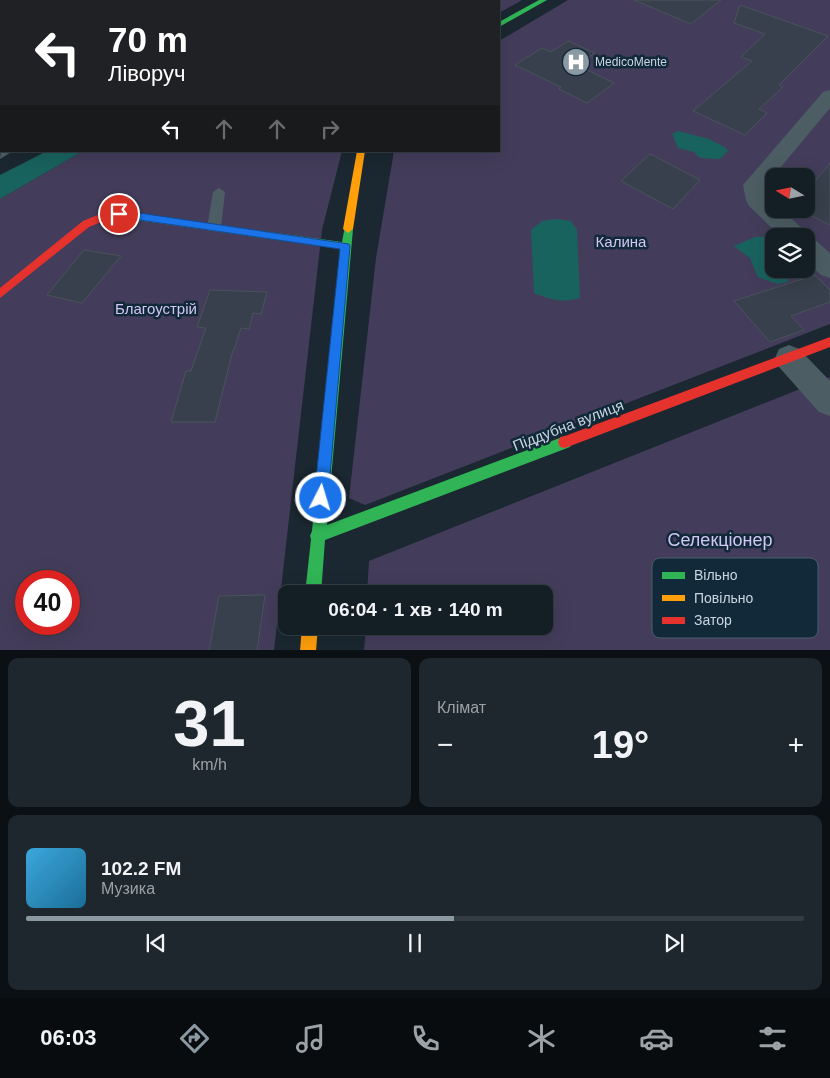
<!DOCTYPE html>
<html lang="uk">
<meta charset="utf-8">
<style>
body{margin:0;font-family:Arial,sans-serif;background:#1d272d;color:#f1f3f6;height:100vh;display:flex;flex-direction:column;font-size:19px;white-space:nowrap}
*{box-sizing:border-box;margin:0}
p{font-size:16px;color:#9da2a7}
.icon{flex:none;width:28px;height:28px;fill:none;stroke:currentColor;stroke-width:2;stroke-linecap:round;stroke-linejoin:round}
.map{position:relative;height:650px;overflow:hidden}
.panel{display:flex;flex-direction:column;gap:8px;padding:8px;background:#0b1014;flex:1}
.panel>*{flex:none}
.hud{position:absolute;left:0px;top:0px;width:500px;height:152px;box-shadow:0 5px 20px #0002,0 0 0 1px #333c42;background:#202124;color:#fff;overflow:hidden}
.needle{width:32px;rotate:280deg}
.buttons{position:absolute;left:765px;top:168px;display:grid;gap:10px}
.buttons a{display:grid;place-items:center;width:50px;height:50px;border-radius:10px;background:#141e25;box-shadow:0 5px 20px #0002,0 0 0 1px #333c42;font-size:25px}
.speed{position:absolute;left:15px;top:570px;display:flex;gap:10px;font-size:25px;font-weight:700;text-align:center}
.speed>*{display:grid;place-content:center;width:65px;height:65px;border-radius:50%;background:#141e25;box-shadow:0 5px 20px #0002,0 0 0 1px #333c42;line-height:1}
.speed .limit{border:8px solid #d22;background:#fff;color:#111}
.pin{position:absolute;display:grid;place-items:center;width:42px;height:42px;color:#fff;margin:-21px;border:2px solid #fff;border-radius:50%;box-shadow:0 1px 5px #0007}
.me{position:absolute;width:55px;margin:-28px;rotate:5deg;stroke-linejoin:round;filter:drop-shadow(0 0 4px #0008)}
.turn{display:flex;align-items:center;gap:18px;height:105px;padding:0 25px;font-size:22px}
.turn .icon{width:65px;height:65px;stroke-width:2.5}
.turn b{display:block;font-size:35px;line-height:42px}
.lanes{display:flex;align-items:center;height:48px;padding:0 25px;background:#0003;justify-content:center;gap:25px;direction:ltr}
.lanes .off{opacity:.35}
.big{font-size:38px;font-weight:600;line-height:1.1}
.panel .card{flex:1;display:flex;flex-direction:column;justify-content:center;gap:8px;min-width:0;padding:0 18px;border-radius:10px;background:#1d272d}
.panel .dial{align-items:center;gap:0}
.dial b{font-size:65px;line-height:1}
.song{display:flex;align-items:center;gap:15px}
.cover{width:60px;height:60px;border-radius:8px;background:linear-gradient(135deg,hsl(200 70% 55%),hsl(200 70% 35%))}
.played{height:5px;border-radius:2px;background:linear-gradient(90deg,#8b99a3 55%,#333c42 55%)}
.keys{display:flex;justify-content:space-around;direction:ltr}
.heat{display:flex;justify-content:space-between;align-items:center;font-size:28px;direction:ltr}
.panel .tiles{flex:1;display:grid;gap:8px;grid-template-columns:1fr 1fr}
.card:last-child{grid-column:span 2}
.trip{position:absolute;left:278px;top:585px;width:275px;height:50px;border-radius:10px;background:#141e25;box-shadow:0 5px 20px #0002,0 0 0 1px #333c42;font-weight:600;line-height:50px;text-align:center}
.tab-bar{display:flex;height:80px;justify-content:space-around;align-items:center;background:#080c0f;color:#9da2a7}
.tab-bar .icon{width:35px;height:35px}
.tab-bar .selected{color:#8b99a3}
.tab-bar b{font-size:22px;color:#f1f3f6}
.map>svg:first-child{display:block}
.green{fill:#433d5b;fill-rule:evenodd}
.water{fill:#19635f}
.building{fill:#38404d;stroke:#4a535b}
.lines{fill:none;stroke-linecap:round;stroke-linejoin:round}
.lane{fill:#4c5e64;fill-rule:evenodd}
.street{fill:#4c5e64;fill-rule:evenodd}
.fast{fill:#30b455;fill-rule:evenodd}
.slow{fill:#ff9f0a;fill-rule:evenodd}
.jam{fill:#e5322d;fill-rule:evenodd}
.route{fill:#1a73e8;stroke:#114b97}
.labels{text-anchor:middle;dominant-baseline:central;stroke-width:5;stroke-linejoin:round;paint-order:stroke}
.far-poi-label{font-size:12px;fill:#c8d6e1;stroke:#12293a;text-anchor:start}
.park-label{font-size:15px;fill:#d2c7f4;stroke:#12293a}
.street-label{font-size:15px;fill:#c8d6e1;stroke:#12293a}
.near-park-label{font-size:18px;fill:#d2c7f4;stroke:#12293a}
.key{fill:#12293a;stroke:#495d6c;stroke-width:1}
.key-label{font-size:14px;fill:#c8d6e1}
</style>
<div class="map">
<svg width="830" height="651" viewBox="0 0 830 651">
<rect width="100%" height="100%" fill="#1b2831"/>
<path class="green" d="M316 0H522L499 13V1H314Z
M568 0H830V324L365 505 349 498 376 258 394 151H499V41ZM774 176H806V209H774ZM774 236H806V269H774Z
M83 151H342L322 230 274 650H0V199ZM26 581H69V624H26Z
M830 377V650L364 651 366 626H544V594H367L369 561Z"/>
<path class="water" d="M0 0H198L199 1H1V41Z
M678 131 709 139 726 148 728 151 720 159 700 158 694 152 678 148 672 134Z
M47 151H83L0 199V175Z
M556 219 571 221 577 230 580 298C563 303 551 300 534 293L531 230 542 221Z
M755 237H764L774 244V269H785L788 282 777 284 758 277 750 258 734 246Z"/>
<path class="building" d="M634 0H721L691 24Z
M740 5 828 36 779 85 783 87 759 109 767 113 745 135 693 111 752 61 741 57 765 34 734 23Z
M568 41 595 53 577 65 614 83 587 103 559 89 561 87 515 65 542 48 551 52Z
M650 154 700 180 673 209 621 181Z
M830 163V225L806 213V192Z
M84 250 121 256 82 303 47 295Z
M815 275 830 290V302L791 316 804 330 770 342 734 301Z
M210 290 267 292 261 314 253 313 249 329 241 328 234 350H233L215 422H171L186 371H191L206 328 197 327Z
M265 595 257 651H209L219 596Z"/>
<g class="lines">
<path class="lane" d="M1 149V151H13L0 159Z
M219 188 225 192 221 228 219 231H209L207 228 213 192Z"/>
<path class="street" d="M830 90V108L765 186 768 197 774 202V209H781L804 230 807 236 806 238 780 236 749 206 746 200 743 185 823 92Z
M806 238 815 240 830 253V278L821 275 806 262Z
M789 345 799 349 830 381V416L819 412 779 367 775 358 779 349Z"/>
<path class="fast" d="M539 0H547L499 27V22Z
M130 213 342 242 345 226H351L353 229 327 525 565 436 570 437 572 442 570 447 325 540 321 594H305L311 539 310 536 312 531 341 249 130 219 125 216Z"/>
<path class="slow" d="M357 151H365L353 229 348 233 343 229Z
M302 626H318L316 651H300Z"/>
<path class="jam" d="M119 211 133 214 135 216 130 219C114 217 104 220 89 227L0 298V288L83 221 100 214Z
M830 337V347L565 448 560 447 558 442 560 437 565 436Z"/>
</g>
<path class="route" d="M119 210 349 244 350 246 328 498 326 502 321 505 316 502 314 498 340 249 119 217 114 214Z"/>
<defs>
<g id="hospital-disc" transform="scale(1.4375)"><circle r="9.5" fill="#8b99a3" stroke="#12293a"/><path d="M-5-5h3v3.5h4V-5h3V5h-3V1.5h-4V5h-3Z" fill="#fff"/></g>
</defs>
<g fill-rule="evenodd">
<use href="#hospital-disc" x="576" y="62"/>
</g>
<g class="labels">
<g class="far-poi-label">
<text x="595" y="62">MedicoMente</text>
</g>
<g class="park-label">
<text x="621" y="241">Калина</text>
<text x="156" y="308">Благоустрій</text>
</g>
<g class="street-label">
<text transform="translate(568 425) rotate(-21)">Піддубна вулиця</text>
</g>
<g class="near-park-label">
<text x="720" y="540">Селекціонер</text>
</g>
</g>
<rect x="652" y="558" width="166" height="80" rx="8" class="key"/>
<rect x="662" y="572" width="23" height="7" fill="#30b455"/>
<rect x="662" y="595" width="23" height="6" fill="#ff9f0a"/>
<rect x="662" y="617" width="23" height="7" fill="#e5322d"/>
<g class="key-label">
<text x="694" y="580">Вільно</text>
<text x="694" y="603">Повільно</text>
<text x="694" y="625">Затор</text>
</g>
</svg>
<div class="buttons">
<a><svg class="needle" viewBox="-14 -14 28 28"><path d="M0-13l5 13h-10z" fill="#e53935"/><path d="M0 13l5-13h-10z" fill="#9da2a7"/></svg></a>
<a><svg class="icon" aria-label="layers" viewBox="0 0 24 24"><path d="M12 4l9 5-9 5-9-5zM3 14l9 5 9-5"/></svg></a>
</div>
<div class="speed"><div class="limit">40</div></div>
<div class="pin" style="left:119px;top:214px;background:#d93025"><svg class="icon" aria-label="arrive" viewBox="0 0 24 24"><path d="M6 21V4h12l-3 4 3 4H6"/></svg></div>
<svg class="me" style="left:321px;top:498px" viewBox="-20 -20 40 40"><circle r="17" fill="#1a73e8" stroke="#fff" stroke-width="3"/><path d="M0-11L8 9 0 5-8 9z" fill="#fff"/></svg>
<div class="trip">06:04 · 1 хв · 140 m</div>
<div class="hud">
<div class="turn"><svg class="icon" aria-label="left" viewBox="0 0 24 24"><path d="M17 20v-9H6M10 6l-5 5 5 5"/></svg><div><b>70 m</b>Ліворуч</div></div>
<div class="lanes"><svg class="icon" aria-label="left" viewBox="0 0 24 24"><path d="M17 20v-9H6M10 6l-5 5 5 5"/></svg><svg class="icon off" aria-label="ahead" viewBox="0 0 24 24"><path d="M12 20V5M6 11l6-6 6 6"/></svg><svg class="icon off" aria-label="ahead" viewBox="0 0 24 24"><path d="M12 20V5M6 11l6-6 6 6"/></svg><svg class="icon off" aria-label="right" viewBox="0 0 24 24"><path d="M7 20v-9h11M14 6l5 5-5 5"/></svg></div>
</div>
</div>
<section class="panel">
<div class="tiles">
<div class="card dial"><b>31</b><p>km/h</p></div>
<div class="card"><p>Клімат</p>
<div class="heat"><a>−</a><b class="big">19°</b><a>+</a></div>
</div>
<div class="card">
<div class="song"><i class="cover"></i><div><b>102.2 FM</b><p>Музика</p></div></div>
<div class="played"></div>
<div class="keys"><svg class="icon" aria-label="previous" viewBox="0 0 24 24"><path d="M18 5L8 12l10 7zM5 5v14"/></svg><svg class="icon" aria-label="pause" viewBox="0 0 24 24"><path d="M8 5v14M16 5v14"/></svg><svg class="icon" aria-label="next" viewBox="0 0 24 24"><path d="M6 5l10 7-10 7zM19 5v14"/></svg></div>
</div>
</div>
</section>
<nav class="tab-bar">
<b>06:03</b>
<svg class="icon selected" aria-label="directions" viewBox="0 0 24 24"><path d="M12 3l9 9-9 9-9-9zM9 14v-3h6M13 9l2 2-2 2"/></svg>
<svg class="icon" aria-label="music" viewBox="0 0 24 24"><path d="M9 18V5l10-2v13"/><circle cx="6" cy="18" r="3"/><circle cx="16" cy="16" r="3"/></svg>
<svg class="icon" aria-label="phone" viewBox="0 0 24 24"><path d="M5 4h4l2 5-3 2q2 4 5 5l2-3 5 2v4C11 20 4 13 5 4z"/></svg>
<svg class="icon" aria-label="climate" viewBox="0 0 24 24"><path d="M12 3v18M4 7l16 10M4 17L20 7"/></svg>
<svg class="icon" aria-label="car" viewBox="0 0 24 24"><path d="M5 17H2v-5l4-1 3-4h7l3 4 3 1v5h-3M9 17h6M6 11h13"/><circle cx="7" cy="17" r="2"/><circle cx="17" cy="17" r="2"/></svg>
<svg class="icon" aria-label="filters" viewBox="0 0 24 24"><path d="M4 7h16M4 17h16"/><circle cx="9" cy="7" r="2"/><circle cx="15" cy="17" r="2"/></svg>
</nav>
